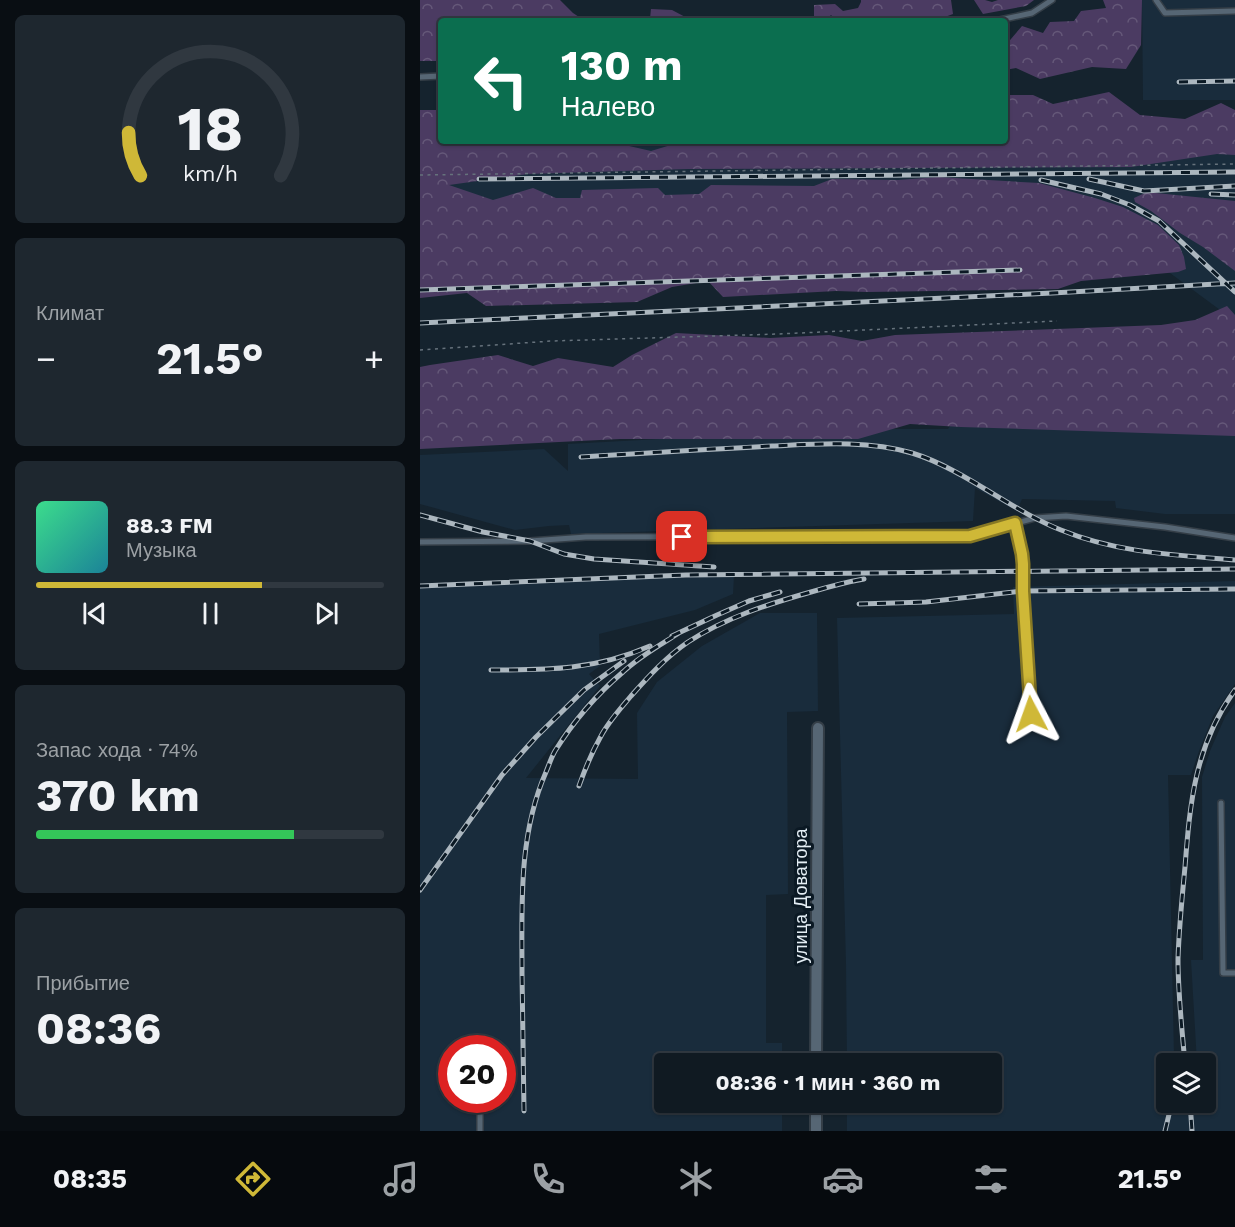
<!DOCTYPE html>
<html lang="ru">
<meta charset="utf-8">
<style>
body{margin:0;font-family:"Work Sans",sans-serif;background:#1e272f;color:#f1f3f6;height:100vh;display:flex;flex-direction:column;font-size:22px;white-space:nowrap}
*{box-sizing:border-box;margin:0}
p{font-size:20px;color:#9ca1a5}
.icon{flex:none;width:33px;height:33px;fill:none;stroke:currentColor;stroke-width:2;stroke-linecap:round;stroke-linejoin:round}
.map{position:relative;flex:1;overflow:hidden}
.panel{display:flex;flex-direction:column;gap:15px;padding:15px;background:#090e13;width:420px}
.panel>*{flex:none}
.guide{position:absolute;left:18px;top:18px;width:570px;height:126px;border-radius:6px;box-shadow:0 2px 4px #0004,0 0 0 2px #303840;background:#0b6e4f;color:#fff;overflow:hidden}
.tools{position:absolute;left:736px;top:1053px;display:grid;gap:12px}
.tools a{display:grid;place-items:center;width:60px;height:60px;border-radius:6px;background:#101a22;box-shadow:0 2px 4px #0004,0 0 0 2px #303840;font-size:30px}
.speed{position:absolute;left:18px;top:1035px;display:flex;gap:12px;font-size:30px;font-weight:700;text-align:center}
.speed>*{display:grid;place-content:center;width:78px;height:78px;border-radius:50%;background:#101a22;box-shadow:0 2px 4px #0004,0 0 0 2px #303840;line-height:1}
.speed .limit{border:9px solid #d22;background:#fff;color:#111}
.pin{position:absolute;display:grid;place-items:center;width:51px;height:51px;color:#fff;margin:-26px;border-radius:12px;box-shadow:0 3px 9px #0006}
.me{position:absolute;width:66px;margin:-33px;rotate:356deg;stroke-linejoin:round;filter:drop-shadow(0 0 4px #0008)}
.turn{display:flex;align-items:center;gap:21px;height:126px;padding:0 24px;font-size:27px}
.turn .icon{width:78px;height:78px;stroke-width:2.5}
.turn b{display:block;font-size:42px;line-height:51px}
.big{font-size:45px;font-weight:700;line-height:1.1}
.panel .tile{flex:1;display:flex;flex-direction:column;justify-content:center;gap:9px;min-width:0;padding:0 21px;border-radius:9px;background:#1e272f}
.panel .dial{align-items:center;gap:0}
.dial svg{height:156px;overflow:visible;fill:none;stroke:#303840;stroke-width:7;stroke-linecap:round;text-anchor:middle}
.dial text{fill:#f1f3f6;stroke:none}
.song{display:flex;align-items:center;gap:18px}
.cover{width:72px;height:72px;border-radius:9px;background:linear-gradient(135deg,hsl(150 70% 55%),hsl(190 70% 35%))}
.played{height:6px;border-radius:3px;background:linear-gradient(90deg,#cfb837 65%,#303840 65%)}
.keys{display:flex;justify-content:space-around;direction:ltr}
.heat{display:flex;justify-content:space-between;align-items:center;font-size:33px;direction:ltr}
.charge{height:9px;border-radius:4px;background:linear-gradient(90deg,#34c759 74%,#303840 0)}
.trip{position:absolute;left:234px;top:1053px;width:348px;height:60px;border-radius:6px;background:#101a22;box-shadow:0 2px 4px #0004,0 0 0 2px #303840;font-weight:700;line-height:60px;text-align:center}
.tabs{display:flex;height:96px;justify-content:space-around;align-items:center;background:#060a0e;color:#9ca1a5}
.tabs .icon{width:42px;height:42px}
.tabs .selected{color:#cfb837}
.tabs b{font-size:27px;color:#f1f3f6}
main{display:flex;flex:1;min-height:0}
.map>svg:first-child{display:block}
.built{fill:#192c3c;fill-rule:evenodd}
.forest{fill:url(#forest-crowns)}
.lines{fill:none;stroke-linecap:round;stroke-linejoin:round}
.lane-casing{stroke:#343e47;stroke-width:8}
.street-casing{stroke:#343e47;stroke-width:14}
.path{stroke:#66727c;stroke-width:1.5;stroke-dasharray:3 4.5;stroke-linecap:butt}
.lane{stroke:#566674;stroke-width:5}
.street{stroke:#566674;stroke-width:10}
.rail-casing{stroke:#acb7bf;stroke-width:5}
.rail{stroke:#0b1924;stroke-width:3;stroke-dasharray:9;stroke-linecap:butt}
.route-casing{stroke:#877824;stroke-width:15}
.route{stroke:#cfb837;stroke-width:10}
.labels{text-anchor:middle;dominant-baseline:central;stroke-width:6;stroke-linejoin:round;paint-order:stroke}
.street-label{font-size:18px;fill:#e4eef5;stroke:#0b1924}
</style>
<main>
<section class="panel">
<div class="tile dial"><svg viewBox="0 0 100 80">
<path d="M14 69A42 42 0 1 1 86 69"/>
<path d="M14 69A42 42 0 0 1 8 47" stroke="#cfb837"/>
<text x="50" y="56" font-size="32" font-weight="700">18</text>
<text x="50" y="72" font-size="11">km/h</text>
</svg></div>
<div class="tile"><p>Климат</p>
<div class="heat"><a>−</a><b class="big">21.5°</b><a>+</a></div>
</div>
<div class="tile">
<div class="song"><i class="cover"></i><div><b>88.3 FM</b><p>Музыка</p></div></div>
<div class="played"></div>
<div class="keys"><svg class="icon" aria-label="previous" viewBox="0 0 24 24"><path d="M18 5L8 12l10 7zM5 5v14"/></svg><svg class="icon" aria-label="pause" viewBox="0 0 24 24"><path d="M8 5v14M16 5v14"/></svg><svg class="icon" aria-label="next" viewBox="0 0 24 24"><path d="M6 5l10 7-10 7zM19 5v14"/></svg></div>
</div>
<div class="tile"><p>Запас хода · 74%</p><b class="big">370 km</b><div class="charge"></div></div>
<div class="tile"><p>Прибытие</p><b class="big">08:36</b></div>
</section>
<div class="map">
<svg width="815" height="1131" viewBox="0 0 815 1131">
<defs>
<pattern id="forest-crowns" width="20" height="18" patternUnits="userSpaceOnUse" patternTransform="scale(1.5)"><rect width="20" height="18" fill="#4b3b62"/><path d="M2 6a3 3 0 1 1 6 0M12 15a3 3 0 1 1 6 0" fill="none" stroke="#655879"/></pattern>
</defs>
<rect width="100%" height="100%" fill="#15232e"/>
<path class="built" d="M722 0H815V100H723Z
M815 137V321L666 211 0 203 21 141H585Z
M530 426 815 432V514H745L696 508 695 501 602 499 597 511 555 488 553 521 151 534 149 525 129 526 95 530 0 504V455L124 449 148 471V444L423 429H528Z
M314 576 313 594 275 610 179 634 180 666 169 674 180 686 106 778 218 779 217 713 237 682 282 646 340 613H397L398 711 367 712 368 894 346 895V1043H362V1063L244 1064V1102L362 1103V1131H0V585ZM32 1048H82V1100H32Z
M815 581V684L793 716 779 751 771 775H748L754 1056 752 1063 747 1064V1102H786V1064L777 1063 771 960H783L782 777 790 751 805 717 815 703V1131H427V1103L572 1102V1064L427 1063 426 964 417 618 594 614 593 587Z"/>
<path class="forest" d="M0 0H140L153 13 165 21H21V61H0Z
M441 0H531L533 14 514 21H417L411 15 405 21H394V5L415 4 423 11 438 8 441 2Z
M554 0H565L572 2 578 0H614L606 6 563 14Z
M683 0H722L721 45 706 69 672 67 620 79 596 68 585 70V46L602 26 623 33 630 22 654 21 661 11 686 8Z
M231 9 252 10 269 19V21H223L230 19Z
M689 92 720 115 765 119 801 103 815 110V155L797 154 711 167 268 169 108 174 29 185 73 200 113 188 136 198H160L162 190 238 188 245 195 279 194 291 185 394 186 412 179 478 180 518 177 619 183 675 198 703 207 738 225 759 245 764 257 766 269 758 272 661 281 638 289 447 292 416 291 303 297 288 281 252 287 217 302 66 306 47 293 0 298V110H21V141H195L196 143 231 151 264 141H585V95H613L633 104Z
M725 193H736L815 201V271L783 247 760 233 731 211 715 202 714 198Z
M807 306 815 315V436L541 427 490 424 438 439H200L0 449V367L10 365 78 355 113 366 138 358 193 367 212 355 256 333 350 338 409 335 442 341 475 335 741 325 775 320Z"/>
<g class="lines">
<g class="lane-casing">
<path id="lane" d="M736 0 745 13 815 11
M575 21 612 13 632 0
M0 77 21 76
M595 523 602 553 603 564V591L611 714
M0 542 110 541 166 537 550 536 615 518 646 516 745 527 815 538
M801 803 803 973H815
M60 1113V1131"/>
</g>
<g class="street-casing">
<path id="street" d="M396 1064 398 728
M396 1102V1131"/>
</g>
<path class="path" d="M0 175 815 164
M0 350 132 341 358 334 637 321"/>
<use href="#lane" class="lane"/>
<use href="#street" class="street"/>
<g class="rail-casing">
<path id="rail" d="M759 82 815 81
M59 179 815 172
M669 179 724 191 815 186
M621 180 681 194 710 205 739 221 815 292
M791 194 815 195
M0 290 600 270
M0 323 632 293 815 283
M161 457C224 453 288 449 352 446 397 444 447 440 492 453 544 469 590 510 641 530 697 553 756 555 815 560
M0 515 63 532 110 541 144 554 174 559 294 567
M0 586 266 575 815 569
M439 604 506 602 603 591 815 589
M252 636 297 615 329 601 360 592
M71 670C130 670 175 670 230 646
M159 786C165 769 172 752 181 736 189 721 201 708 211 696 228 677 246 657 268 642 305 618 348 604 391 592 408 587 426 582 444 579
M0 890 82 775 116 737 164 690 204 661
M765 1064C762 1029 758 994 758 959 759 928 762 898 765 867 770 802 775 745 815 690
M770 1102 772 1131
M104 1111C103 1065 103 1020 102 974 102 906 98 836 126 772 129 765 131 758 135 751 153 722 177 694 203 672 220 656 240 645 259 633
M745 1131 752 1102"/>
</g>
<use href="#rail" class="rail"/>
</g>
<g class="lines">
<g class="route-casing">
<path id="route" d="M262 537 550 536 595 523 602 554 603 564V591L611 714"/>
</g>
<use href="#route" class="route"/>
</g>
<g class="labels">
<g class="street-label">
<text transform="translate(380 896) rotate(-90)">улица Доватора</text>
</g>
</g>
</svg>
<div class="tools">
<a><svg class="icon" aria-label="layers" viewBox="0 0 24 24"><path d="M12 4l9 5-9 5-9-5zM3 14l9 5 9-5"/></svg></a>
</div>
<div class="speed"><div class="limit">20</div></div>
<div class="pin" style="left:262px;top:537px;background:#d93025"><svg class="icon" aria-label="arrive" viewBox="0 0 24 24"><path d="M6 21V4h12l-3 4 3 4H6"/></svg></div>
<svg class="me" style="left:611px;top:714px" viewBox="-20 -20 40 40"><path d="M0-17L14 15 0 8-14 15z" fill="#cfb837" stroke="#fff" stroke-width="4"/></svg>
<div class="trip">08:36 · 1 мин · 360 m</div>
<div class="guide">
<div class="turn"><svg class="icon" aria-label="left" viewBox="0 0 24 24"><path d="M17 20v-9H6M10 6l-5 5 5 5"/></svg><div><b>130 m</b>Налево</div></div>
</div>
</div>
</main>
<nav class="tabs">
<b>08:35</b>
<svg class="icon selected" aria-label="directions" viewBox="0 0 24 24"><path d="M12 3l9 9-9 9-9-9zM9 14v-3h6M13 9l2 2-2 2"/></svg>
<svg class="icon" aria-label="music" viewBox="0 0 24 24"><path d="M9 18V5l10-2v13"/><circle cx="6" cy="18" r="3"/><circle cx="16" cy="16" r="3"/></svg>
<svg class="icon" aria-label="phone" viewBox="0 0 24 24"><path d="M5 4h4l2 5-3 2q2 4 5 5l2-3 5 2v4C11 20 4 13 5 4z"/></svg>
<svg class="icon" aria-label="climate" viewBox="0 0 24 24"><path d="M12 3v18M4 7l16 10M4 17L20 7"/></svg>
<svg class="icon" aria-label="car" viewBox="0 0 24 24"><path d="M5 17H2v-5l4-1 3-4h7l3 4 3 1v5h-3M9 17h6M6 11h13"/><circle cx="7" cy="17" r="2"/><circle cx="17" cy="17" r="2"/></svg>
<svg class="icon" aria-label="filters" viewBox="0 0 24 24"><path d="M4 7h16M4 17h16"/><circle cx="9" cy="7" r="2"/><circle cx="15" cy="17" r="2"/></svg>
<b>21.5°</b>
</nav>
